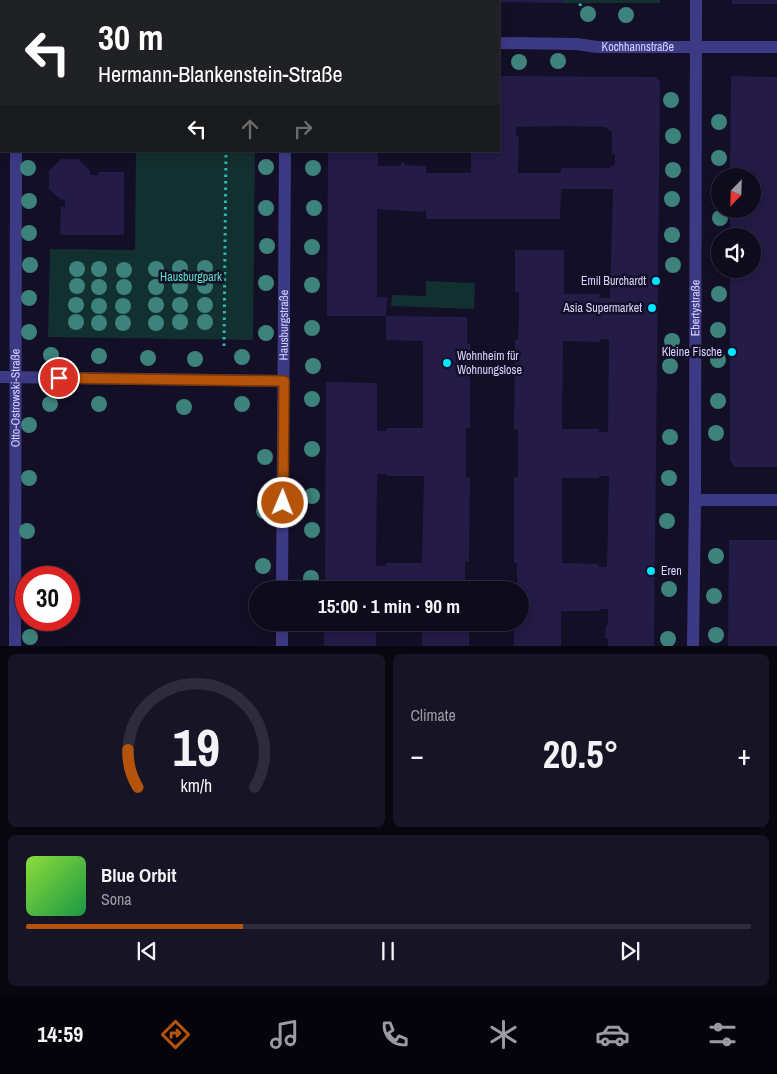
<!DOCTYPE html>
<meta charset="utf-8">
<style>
body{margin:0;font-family:"Archivo Narrow",sans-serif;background:#171425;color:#f1f3f6;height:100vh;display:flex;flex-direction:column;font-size:19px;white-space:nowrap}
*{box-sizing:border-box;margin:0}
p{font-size:16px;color:#9b9ba3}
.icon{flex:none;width:28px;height:28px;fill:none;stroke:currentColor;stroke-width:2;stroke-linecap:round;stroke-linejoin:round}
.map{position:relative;height:646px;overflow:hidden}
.side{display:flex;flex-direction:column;gap:8px;padding:8px;background:#08060f;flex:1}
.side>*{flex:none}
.top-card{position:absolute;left:0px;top:0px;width:500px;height:152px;box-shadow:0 2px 12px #0003,0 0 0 1px #2e2b3b;background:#202124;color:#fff;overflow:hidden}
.needle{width:32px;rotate:203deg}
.tools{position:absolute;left:711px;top:168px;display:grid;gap:10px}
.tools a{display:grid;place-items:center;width:50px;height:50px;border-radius:50%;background:#0e0b1c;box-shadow:0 2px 12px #0003,0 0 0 1px #2e2b3b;font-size:25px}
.speed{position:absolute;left:15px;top:566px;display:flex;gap:10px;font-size:25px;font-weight:700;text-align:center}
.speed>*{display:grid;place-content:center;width:65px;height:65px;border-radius:50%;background:#0e0b1c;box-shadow:0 2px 12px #0003,0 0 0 1px #2e2b3b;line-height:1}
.speed .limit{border:8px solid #d22;background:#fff;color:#111}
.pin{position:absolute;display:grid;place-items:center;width:42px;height:42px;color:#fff;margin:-21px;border:2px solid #fff;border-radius:50%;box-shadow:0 1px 5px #0007}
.me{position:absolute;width:55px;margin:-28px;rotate:1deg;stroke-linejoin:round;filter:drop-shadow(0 0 4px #0008)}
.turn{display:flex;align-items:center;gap:18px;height:105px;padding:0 15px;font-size:22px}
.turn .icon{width:65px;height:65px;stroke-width:2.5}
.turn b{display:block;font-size:35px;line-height:42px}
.lanes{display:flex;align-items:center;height:48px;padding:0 15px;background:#0003;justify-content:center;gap:25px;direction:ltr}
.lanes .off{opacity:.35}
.big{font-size:38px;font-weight:700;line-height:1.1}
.side .card{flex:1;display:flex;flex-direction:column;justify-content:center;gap:8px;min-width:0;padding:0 18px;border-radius:8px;background:#171425}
.side .dial{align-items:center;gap:0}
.dial svg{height:130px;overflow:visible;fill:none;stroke:#2e2b3b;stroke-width:7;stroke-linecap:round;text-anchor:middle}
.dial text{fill:#f1f3f6;stroke:none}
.song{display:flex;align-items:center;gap:15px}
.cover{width:60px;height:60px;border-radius:8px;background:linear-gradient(135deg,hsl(90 70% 55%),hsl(140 70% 35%))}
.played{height:5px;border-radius:2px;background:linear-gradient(90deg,#b45309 30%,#2e2b3b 30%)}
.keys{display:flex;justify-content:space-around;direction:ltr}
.heat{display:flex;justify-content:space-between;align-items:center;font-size:28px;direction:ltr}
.side .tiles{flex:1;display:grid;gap:8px;grid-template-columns:1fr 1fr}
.card:last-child{grid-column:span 2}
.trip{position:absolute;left:249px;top:581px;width:280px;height:50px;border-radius:25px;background:#0e0b1c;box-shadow:0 2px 12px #0003,0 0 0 1px #2e2b3b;font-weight:700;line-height:50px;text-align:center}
.menu{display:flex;height:80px;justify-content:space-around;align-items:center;background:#06040b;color:#9b9ba3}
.menu .icon{width:35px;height:35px}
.menu .active{color:#b45309}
.menu b{font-size:22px;color:#f1f3f6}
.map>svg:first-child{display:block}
.green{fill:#12302f}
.building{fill:#241b47;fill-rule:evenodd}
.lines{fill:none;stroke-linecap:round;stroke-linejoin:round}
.path{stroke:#2fb8b0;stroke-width:3;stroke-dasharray:2.5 4;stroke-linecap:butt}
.minor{stroke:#3d3a85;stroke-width:12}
.tertiary{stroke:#3d3a85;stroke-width:12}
.tree{fill:#3d827b}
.route-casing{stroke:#753606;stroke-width:12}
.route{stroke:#b45309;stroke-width:9}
.poi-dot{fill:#00e5ff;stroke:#130f26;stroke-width:2}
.labels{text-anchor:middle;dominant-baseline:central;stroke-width:5;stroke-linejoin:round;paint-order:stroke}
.street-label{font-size:12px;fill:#d9d4ff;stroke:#130f26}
.park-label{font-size:12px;fill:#5fe0c0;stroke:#130f26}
.poi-label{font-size:12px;fill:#d9d4ff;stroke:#130f26;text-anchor:end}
</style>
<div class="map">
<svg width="777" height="647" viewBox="0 0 777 647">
<rect width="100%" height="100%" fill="#130f26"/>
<path class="green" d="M53 0H256L53 1Z
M563 0H660V3H563Z
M136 151H255L253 340 48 337 50 249 135 250Z
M426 281 475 283 474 309 391 306 392 295 426 296Z"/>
<path class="building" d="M499 0H563V3L499 2Z
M732 0H777V4H732Z
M499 76 656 77 660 82 654 647H608V639H605L606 625H608V609H600L599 611H561V647H514V622H520V590H517V563H514V477H518V429H514L515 340H518L519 317V292H515V250H564V294H600L599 298H610L613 189H561L560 219H426V209L423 212 377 209V297H387L386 316H327L328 151H378V166H401V162L404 163 405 165 426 166V173H471V151H499ZM561 126 605 127 612 132V154H615V164L609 168H561V173H518L519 137 516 136V127ZM600 339 609 340 608 432H599V429H562L563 341 600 342ZM599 476H609L607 567H599L598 564 562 563V478H599Z
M731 76 777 77V467H735L730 461V269H752V236H730V209H752V176H730Z
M61 159H78L90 171V175H98V172H124V235H60L61 207H65V199L61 200 49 189V171Z
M386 316 467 317V344H470V428H466V478L470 477 469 562 465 561V590H325L326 382 377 383V431H386L387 428H423V341L386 340ZM377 474H386L387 476H424L422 563H386V566H376Z
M729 540H777V647H728Z
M324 622H376V647H324Z
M422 622H469V647H422Z"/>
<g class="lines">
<path class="path" d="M80 0 81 1
M93 1V0
M146 1V0
M227 1V0
M580 6 581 0
M224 346 226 151"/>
<g class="minor">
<path d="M15 0V1"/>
<path d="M297 1V0"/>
<path id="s1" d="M499 43 577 44 597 47H777"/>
<path d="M0 377 284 381"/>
<path d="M695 500H777"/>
<path id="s2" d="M282 590 285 151"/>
<path id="s3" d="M15 647 16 151"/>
<path d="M282 647V622"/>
</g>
<path class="tertiary" id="s4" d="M693 647 695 500 696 0"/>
</g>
<g class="tree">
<circle cx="588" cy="14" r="8"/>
<circle cx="626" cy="15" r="8"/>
<circle cx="558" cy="61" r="8"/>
<circle cx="519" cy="62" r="8"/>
<circle cx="671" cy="100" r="8"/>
<circle cx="719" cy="122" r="8"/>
<circle cx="673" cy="136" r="8"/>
<circle cx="719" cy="158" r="8"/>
<circle cx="266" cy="167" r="8"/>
<circle cx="28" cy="168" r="8"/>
<circle cx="313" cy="168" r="8"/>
<circle cx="673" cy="170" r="8"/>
<circle cx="672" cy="199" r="8"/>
<circle cx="29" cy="201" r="8"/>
<circle cx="266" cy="208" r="8"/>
<circle cx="314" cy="208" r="8"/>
<circle cx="720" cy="218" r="8"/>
<circle cx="29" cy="233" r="8"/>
<circle cx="672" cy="235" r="8"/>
<circle cx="267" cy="246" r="8"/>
<circle cx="312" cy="247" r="8"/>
<circle cx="30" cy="265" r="8"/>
<circle cx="673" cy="265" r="8"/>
<circle cx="180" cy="268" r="8"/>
<circle cx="205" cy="268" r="8"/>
<circle cx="77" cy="269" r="8"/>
<circle cx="99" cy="269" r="8"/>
<circle cx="156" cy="269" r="8"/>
<circle cx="124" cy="270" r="8"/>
<circle cx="266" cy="283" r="8"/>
<circle cx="312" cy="285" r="8"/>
<circle cx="77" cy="286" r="8"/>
<circle cx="180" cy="286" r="8"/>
<circle cx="205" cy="286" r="8"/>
<circle cx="99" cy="287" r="8"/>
<circle cx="124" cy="287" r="8"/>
<circle cx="156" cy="287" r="8"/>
<circle cx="719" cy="294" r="8"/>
<circle cx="29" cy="298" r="8"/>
<circle cx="76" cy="305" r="8"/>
<circle cx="156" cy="305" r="8"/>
<circle cx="180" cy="305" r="8"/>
<circle cx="205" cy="305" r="8"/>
<circle cx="99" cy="306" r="8"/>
<circle cx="123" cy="306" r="8"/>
<circle cx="76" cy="322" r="8"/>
<circle cx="180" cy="322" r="8"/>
<circle cx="205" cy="322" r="8"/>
<circle cx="99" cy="323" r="8"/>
<circle cx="123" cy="323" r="8"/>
<circle cx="156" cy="323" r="8"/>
<circle cx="312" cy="328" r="8"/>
<circle cx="718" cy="330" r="8"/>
<circle cx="29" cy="332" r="8"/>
<circle cx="266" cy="333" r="8"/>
<circle cx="672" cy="341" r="8"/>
<circle cx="51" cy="355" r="8"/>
<circle cx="99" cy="356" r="8"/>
<circle cx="242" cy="357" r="8"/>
<circle cx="148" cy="358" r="8"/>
<circle cx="195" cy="359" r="8"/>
<circle cx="718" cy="360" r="8"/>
<circle cx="313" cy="366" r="8"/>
<circle cx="670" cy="366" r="8"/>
<circle cx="312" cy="399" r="8"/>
<circle cx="718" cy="401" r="8"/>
<circle cx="50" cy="404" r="8"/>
<circle cx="99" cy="404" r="8"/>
<circle cx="242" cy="404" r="8"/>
<circle cx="184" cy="407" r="8"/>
<circle cx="29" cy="425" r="8"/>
<circle cx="716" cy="433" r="8"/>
<circle cx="670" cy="437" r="8"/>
<circle cx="312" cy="449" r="8"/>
<circle cx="265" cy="457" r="8"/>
<circle cx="29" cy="478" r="8"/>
<circle cx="669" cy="478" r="8"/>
<circle cx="312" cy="496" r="8"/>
<circle cx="264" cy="511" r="8"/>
<circle cx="667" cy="521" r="8"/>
<circle cx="312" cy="530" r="8"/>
<circle cx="27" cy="531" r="8"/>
<circle cx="716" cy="556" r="8"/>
<circle cx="263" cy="566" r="8"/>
<circle cx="311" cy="578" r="8"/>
<circle cx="669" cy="589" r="8"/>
<circle cx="714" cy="596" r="8"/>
<circle cx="716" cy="635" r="8"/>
<circle cx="30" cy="637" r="8"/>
<circle cx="668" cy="639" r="8"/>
</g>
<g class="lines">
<g class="route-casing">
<path id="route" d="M59 378 284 381 283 503"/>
</g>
<use href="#route" class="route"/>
</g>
<g class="poi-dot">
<circle cx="656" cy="281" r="5"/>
<circle cx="652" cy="308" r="5"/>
<circle cx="732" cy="352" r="5"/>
<circle cx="447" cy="363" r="5"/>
<circle cx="651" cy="571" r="5"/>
</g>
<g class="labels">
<g class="street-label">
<text stroke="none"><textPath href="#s1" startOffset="139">Kochhannstraße</textPath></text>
<text stroke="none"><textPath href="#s4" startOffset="339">Ebertystraße</textPath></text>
<text stroke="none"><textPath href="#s2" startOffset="265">Hausburgstraße</textPath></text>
<text stroke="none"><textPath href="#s3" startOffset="249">Otto-Ostrowski-Straße</textPath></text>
</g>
<g class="park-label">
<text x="191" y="277">Hausburgpark</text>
</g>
<g class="poi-label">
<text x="646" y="281">Emil Burchardt</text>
<text x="642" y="308">Asia Supermarket</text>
<text x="722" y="352">Kleine Fische</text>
<text x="457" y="356" text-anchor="start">Wohnheim für<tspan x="457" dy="14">Wohnungslose</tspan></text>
<text x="661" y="571" text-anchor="start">Eren</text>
</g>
</g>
</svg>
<div class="tools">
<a><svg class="needle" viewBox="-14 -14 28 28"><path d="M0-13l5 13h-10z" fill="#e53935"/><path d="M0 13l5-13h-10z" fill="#9b9ba3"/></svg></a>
<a><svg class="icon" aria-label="sound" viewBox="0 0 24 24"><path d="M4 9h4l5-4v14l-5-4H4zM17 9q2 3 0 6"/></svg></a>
</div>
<div class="speed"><div class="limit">30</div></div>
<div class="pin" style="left:59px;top:378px;background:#d93025"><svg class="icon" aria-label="arrive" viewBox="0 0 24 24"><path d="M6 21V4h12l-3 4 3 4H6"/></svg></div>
<svg class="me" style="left:283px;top:503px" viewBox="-20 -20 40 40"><circle r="17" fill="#b45309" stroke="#fff" stroke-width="3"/><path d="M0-11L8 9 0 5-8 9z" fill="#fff"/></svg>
<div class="trip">15:00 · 1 min · 90 m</div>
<div class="top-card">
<div class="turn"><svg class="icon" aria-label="left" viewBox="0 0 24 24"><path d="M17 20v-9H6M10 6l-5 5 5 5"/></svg><div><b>30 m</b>Hermann-Blankenstein-Straße</div></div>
<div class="lanes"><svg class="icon" aria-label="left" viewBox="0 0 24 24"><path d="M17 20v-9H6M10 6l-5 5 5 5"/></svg><svg class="icon off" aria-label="ahead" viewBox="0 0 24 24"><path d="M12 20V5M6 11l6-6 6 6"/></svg><svg class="icon off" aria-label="right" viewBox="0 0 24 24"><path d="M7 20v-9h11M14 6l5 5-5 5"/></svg></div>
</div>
</div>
<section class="side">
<div class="tiles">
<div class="card dial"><svg viewBox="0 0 100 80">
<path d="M14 69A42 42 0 1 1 86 69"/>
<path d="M14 69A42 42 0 0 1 8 46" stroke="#b45309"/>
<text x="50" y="56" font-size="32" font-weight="700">19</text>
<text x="50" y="72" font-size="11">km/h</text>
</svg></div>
<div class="card"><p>Climate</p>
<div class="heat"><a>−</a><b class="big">20.5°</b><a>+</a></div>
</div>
<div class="card">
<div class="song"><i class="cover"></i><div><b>Blue Orbit</b><p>Sona</p></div></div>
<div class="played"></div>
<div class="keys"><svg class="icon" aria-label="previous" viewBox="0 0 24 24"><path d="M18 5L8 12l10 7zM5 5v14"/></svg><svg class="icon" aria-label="pause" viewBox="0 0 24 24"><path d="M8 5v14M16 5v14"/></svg><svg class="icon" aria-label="next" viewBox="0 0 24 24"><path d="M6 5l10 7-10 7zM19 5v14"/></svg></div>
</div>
</div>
</section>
<nav class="menu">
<b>14:59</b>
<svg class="icon active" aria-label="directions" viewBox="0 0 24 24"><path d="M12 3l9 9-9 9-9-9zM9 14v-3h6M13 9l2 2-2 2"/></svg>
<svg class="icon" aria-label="music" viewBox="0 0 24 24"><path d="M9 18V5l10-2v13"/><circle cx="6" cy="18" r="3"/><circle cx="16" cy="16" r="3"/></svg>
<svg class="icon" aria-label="phone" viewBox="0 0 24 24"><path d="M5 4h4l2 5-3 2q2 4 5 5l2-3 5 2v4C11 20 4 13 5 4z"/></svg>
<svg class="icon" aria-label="climate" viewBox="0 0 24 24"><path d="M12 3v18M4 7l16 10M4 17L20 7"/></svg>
<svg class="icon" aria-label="car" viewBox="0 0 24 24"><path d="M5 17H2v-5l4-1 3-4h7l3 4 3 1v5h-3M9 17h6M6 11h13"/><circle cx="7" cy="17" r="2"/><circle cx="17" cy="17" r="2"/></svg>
<svg class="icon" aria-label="filters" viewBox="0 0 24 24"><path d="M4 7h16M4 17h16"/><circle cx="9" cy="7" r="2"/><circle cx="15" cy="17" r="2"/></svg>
</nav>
